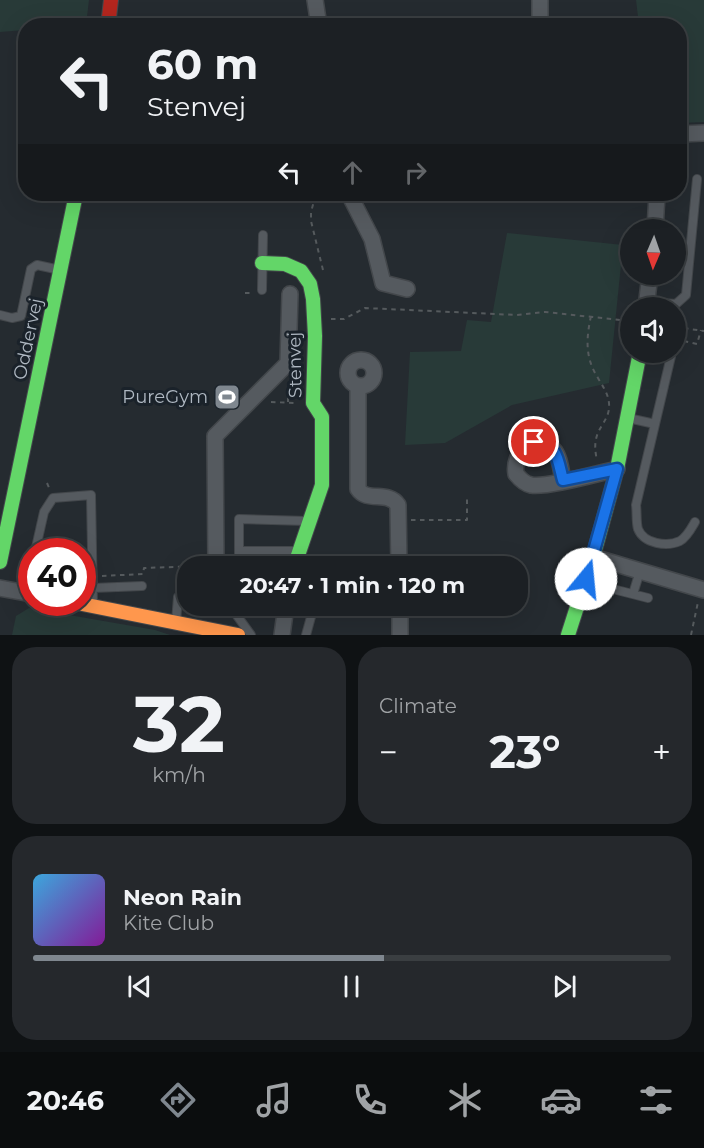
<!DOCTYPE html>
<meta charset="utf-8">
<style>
body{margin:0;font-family:Montserrat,sans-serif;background:#25282c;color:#f1f3f6;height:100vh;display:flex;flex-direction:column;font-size:22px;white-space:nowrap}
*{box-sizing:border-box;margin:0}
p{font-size:20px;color:#a0a3a6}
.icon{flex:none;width:33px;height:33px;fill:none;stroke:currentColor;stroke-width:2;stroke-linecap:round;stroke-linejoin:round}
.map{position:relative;height:635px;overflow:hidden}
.sheet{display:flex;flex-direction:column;gap:12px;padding:12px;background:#0f1214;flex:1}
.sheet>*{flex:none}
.hud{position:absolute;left:18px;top:18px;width:669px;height:183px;border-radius:24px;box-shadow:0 6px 24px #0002,0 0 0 2px #3a3e41;background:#1c2024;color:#f1f3f6;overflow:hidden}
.needle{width:39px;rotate:182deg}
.fabs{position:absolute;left:620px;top:219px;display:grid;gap:12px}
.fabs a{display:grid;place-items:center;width:66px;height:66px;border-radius:50%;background:#1c2024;box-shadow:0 6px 24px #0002,0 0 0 2px #3a3e41;font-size:30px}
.speed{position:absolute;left:18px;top:538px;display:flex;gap:12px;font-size:30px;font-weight:700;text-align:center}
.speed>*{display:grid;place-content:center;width:78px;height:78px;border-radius:50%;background:#1c2024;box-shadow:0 6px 24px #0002,0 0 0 2px #3a3e41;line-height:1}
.speed .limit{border:9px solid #d22;background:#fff;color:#111}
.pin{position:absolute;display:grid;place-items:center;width:51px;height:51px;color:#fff;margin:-26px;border:3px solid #fff;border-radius:50%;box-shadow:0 2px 6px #0007}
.me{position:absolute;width:66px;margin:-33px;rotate:17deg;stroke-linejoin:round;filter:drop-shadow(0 0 4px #0008)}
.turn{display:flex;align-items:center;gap:21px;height:126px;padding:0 30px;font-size:27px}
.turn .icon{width:78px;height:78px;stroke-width:2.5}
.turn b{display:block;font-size:42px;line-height:51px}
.lanes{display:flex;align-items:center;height:57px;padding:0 30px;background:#0003;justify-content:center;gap:30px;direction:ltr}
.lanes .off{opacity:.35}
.big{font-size:45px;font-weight:700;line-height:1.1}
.sheet .tile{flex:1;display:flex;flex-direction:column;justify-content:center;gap:9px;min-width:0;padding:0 21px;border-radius:24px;background:#25282c}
.sheet .dial{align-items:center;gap:0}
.dial b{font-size:78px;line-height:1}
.song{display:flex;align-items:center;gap:18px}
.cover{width:72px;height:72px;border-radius:9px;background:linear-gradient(135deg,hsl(200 70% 55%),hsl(290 70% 35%))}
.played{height:6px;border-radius:3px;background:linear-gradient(90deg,#7f878f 55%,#3a3e41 55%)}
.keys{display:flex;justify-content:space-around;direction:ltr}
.heat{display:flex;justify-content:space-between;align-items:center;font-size:33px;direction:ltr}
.sheet .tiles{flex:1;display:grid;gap:12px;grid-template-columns:1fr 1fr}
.tile:last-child{grid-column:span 2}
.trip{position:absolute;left:177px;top:556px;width:351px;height:60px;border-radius:24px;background:#1c2024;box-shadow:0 6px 24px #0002,0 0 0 2px #3a3e41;font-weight:700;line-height:60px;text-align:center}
.tabs{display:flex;height:96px;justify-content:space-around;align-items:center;background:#0b0d0e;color:#a0a3a6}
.tabs .icon{width:42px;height:42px}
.tabs .active{color:#7f878f}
.tabs b{font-size:27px;color:#f1f3f6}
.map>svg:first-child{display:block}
.green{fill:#283a38}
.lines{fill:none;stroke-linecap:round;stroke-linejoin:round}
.lane-casing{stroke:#43474b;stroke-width:10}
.street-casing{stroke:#43474b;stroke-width:18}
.fast-casing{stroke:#43474b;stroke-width:16}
.slow-casing{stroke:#43474b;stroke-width:16}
.jam-casing{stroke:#43474b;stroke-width:16}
.path{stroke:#555a5d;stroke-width:2;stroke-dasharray:4.5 4.5;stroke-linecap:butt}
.lane{stroke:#555a5f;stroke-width:8}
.street{stroke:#555a5f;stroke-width:15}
.fast{stroke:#63d668;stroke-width:14}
.slow{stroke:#ff974d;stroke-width:14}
.jam{stroke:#b3261e;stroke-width:14}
.route-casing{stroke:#114b97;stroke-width:15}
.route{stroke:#1a73e8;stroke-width:10}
.labels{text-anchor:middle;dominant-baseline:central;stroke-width:6;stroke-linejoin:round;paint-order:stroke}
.street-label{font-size:18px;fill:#afb8c2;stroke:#1a222a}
.poi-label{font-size:18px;fill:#afb8c2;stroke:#1a222a;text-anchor:end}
</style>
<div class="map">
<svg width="704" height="635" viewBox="0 0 704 635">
<rect width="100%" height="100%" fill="#252b30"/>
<path class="green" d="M0 0H89L86 25 26 26 25 30 0 32Z
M636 0H704V122L680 123V26L639 25Z
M507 233 623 245 609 383 512 405 445 443 405 445 410 352 461 351 467 320 491 322Z
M29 608 155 630 170 635H12L16 616Z"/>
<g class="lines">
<g class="lane-casing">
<path id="lane" d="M262 290 263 235
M647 302 676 304 686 295 697 179
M0 315 12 318 21 316 31 269 37 265 60 270
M672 352 636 505C637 512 636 522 638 529 644 544 667 547 680 541 687 537 691 529 695 522
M628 418 655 424
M239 551H298
M35 552 44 512 53 498 91 495 93 605
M239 567V519L307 521
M82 581 93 582
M605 587 648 598
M93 588 142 586
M633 594 640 571
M230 606 251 635
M176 622 178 597 188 589
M306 635 314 606"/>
</g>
<g class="street-casing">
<path id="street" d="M315 0 319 26
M540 26V0
M680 134 704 133
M349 194 372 239 383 283 407 289
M655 230 657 194
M646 308 650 274
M348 373a13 13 0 1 1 26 0a13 13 0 1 1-26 0Z
M358 386V489C367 503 388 490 398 505L399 567
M563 480C561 471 560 456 553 449 535 428 512 453 516 474 520 479 525 484 531 485 546 488 599 473 617 469
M593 557 704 590
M216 566 215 436 288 363 290 294
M0 588 32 594
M400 606V635
M282 635 286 606"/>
</g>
<g class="fast-casing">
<path id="fast" d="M262 263 285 264 301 271 310 284 313 299 315 336 313 403 322 417V485L294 567
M0 562 76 194
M568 635 593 557 617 469 640 352"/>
</g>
<g class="slow-casing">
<path id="slow" d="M77 603 238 635"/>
</g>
<g class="jam-casing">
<path id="jam" d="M108 26 111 0"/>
</g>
<path class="path" d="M323 270 311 221V212L314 201 328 194
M245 293H254
M591 316C586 339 585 358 598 378 603 387 608 393 609 403 611 425 589 427 597 460
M331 319H344L365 308 517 315 545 312 621 320
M675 327 704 331
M675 341 679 340 697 344 701 330
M271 402 295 403
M288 402V384
M47 483 50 490
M411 520H467V496
M102 576 143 574 144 568 201 566
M691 635 698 602"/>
<use href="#lane" class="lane"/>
<use href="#street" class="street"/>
<use href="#fast" class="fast"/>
<use href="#slow" class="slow"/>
<use href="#jam" class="jam"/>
</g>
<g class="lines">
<g class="route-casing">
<path id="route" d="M534 442C558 442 558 462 563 480L617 469 586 579"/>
</g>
<use href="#route" class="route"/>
</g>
<defs>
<g id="stadium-square" transform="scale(1.35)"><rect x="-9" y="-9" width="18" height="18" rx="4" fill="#7f878f" stroke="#1a222a"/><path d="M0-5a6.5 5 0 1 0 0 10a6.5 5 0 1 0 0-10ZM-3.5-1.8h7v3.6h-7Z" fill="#fff"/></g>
</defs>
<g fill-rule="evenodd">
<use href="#stadium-square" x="227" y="397"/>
</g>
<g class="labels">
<g class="street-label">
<text transform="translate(28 339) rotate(-78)">Oddervej</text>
<text transform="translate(295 365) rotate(-91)">Stenvej</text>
</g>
<g class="poi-label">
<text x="208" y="397">PureGym</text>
</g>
</g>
</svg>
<div class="fabs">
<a><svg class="needle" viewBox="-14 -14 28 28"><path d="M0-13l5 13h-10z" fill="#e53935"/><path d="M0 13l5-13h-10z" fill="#a0a3a6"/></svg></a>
<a><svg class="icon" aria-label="sound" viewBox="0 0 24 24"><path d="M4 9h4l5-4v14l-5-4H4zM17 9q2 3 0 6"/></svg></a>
</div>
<div class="speed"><div class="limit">40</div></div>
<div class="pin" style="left:534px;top:442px;background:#d93025"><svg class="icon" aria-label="arrive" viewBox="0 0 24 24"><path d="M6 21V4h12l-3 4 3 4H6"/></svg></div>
<svg class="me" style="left:586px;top:579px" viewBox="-20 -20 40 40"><circle r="19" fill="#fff"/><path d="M0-13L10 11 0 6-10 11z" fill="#1a73e8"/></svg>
<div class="trip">20:47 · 1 min · 120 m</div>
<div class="hud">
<div class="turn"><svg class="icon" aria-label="left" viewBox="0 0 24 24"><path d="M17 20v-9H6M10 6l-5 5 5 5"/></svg><div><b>60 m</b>Stenvej</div></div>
<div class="lanes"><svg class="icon" aria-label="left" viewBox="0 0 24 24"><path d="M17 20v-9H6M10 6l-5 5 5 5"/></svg><svg class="icon off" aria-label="ahead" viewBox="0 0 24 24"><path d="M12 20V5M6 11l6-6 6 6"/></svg><svg class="icon off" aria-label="right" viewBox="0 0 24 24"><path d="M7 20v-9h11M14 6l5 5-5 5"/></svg></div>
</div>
</div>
<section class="sheet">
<div class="tiles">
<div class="tile dial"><b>32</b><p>km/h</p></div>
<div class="tile"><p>Climate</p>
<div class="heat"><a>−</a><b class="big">23°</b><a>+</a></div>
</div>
<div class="tile">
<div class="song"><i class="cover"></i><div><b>Neon Rain</b><p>Kite Club</p></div></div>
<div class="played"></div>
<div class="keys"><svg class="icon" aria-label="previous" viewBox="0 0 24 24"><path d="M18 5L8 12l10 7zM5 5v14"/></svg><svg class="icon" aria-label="pause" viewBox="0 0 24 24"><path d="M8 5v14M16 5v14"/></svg><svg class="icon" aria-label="next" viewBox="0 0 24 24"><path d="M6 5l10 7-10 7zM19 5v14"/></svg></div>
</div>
</div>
</section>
<nav class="tabs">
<b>20:46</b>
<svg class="icon active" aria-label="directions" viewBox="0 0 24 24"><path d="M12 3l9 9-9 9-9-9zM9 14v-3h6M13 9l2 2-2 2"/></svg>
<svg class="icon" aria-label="music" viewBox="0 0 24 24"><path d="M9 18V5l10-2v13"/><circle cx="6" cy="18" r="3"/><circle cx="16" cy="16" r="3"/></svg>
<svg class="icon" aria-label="phone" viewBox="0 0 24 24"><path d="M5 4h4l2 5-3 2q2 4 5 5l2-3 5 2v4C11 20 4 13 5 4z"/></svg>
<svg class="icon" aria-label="climate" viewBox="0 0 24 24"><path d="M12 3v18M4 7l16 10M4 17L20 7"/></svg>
<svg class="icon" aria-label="car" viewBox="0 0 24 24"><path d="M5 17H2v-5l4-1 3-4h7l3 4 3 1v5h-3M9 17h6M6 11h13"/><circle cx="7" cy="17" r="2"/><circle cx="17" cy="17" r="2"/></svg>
<svg class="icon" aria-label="filters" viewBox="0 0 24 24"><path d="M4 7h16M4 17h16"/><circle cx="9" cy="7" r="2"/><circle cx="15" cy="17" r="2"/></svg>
</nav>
